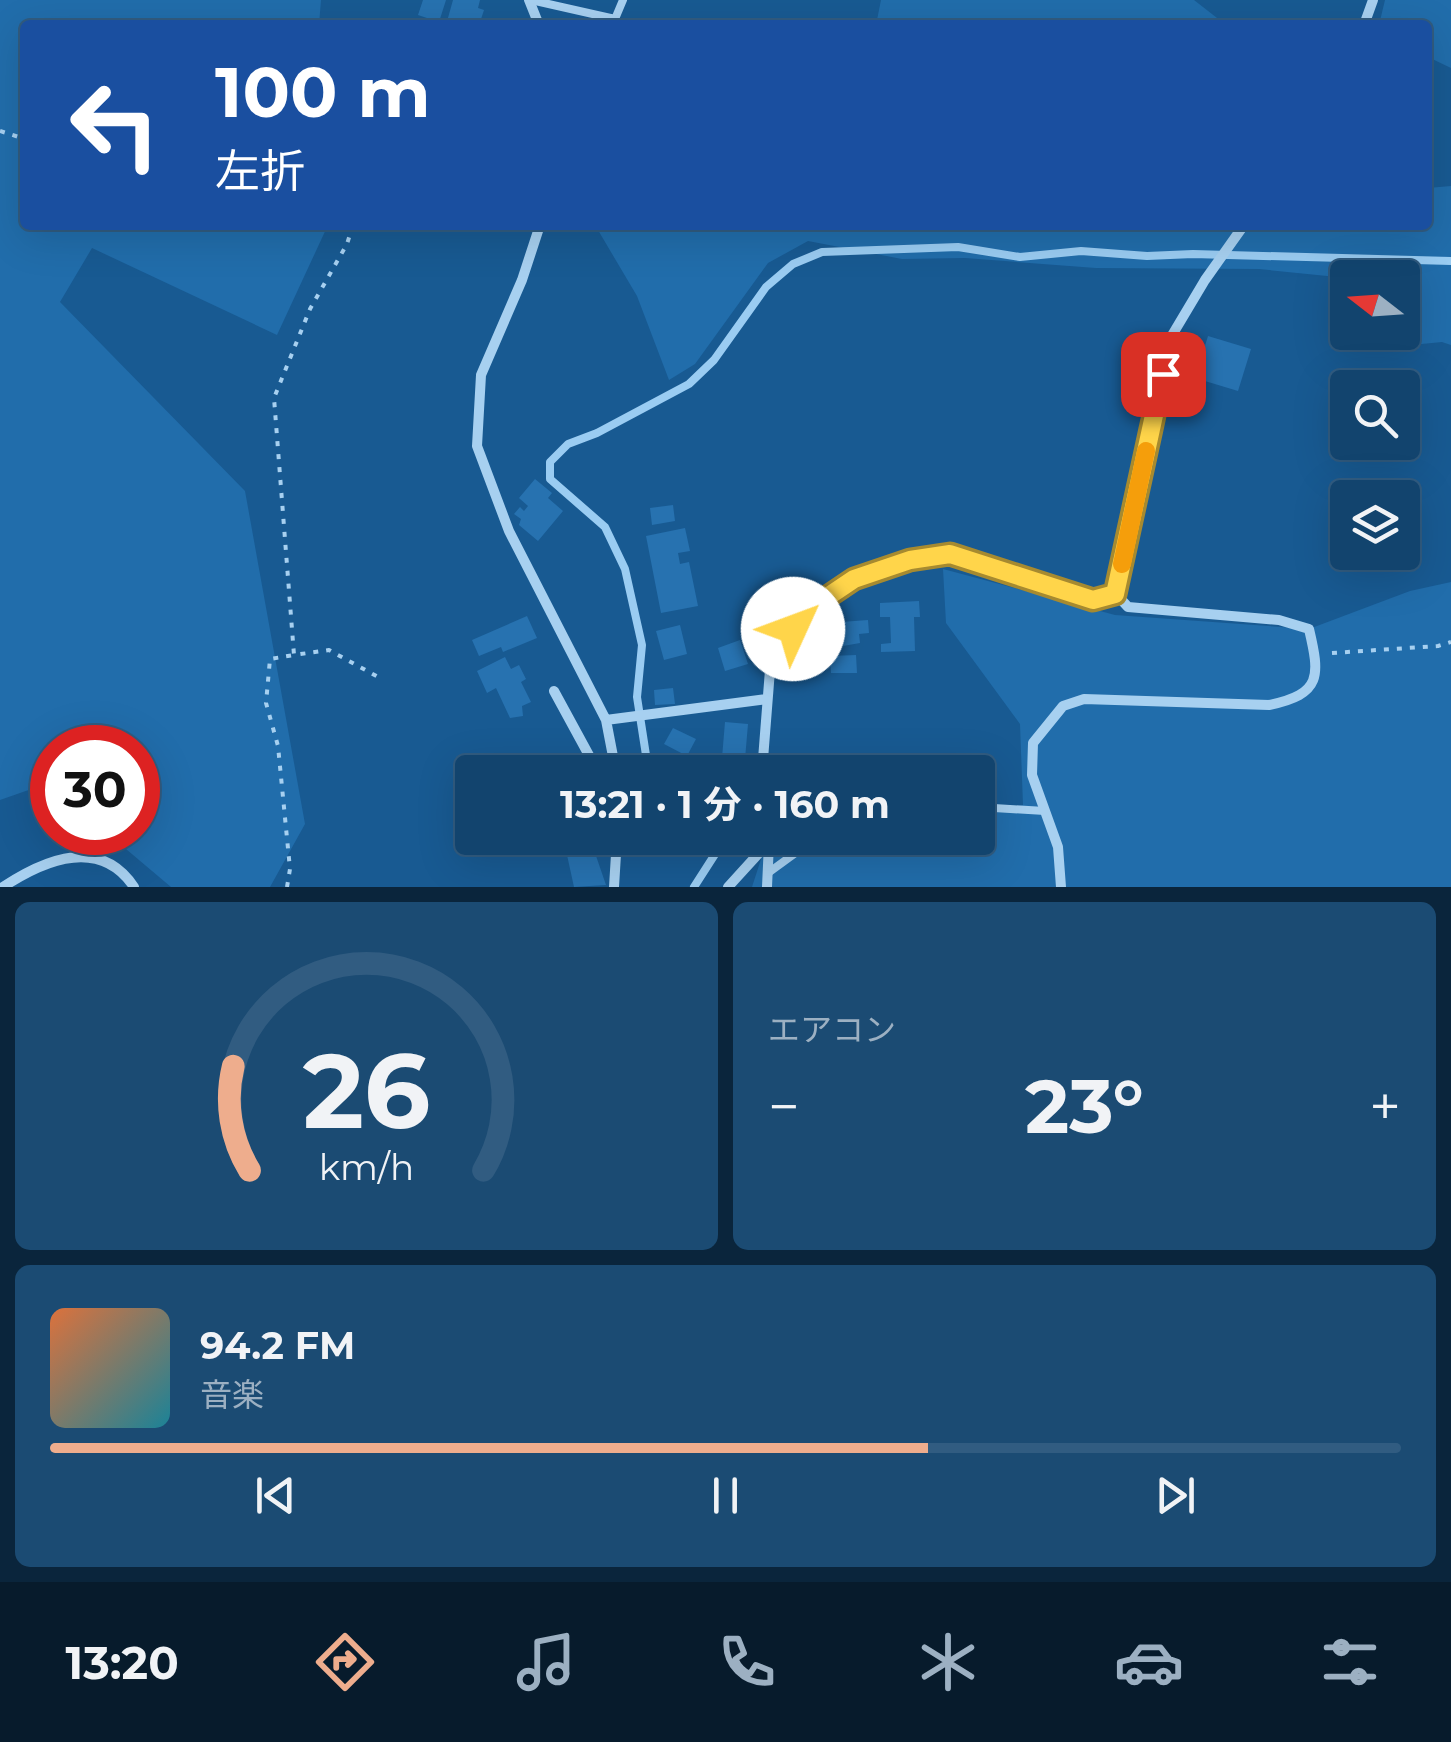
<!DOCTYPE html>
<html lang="ja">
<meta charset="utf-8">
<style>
body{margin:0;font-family:Montserrat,"Noto Sans JP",sans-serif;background:#1b4b73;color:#f1f3f6;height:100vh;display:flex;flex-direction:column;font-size:38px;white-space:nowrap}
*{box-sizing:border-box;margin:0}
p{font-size:32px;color:#9cb0c2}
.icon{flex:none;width:55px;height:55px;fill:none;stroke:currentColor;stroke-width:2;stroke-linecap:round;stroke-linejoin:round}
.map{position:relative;height:887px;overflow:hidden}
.drawer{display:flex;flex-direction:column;gap:15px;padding:15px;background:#0a253c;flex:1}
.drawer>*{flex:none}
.guide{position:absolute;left:20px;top:20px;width:1412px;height:210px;border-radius:10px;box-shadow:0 10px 40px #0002,0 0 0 2px #315c81;background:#1a4fa0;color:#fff;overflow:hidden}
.needle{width:65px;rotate:287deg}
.tools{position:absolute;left:1330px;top:260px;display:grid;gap:20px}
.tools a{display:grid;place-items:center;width:90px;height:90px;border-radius:10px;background:#12446e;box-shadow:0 10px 40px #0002,0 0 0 2px #315c81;font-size:50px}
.speed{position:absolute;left:30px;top:725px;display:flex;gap:20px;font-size:50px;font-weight:700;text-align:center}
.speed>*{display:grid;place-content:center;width:130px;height:130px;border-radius:50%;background:#12446e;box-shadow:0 10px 40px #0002,0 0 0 2px #315c81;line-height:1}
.speed .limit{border:15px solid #d22;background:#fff;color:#111}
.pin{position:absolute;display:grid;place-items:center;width:85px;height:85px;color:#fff;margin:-42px;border-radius:20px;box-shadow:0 5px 15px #0006}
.me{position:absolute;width:110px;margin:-55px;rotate:47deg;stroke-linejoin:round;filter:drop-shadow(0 0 8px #0008)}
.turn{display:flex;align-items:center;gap:35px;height:210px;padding:0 30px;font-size:45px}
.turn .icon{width:130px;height:130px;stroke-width:2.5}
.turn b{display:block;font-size:70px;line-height:85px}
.big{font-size:75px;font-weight:700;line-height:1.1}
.drawer .widget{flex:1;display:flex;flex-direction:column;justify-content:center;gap:15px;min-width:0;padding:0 35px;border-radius:15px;background:#1b4b73}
.drawer .dial{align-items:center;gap:0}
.dial svg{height:260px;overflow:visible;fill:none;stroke:#315c81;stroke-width:7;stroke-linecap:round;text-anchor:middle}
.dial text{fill:#f1f3f6;stroke:none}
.song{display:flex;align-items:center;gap:30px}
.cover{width:120px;height:120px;border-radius:15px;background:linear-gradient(135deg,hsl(20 70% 55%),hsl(190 70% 35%))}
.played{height:10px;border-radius:5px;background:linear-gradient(90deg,#eead8d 65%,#315c81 65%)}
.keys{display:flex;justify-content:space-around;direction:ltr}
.heat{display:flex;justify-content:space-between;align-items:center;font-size:55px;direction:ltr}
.drawer .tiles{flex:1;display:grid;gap:15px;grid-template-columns:1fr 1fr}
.widget:last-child{grid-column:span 2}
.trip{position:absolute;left:455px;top:755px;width:540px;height:100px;border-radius:10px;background:#12446e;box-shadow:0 10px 40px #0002,0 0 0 2px #315c81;font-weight:700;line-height:100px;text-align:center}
.menu{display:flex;height:160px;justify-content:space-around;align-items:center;background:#071b2c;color:#9cb0c2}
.menu .icon{width:70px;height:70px}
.menu .on{color:#eead8d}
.menu b{font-size:45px;color:#f1f3f6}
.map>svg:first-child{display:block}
.green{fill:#216dab}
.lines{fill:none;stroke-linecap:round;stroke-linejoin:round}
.stream{stroke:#9accf2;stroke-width:8}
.building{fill:#2772b0}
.path{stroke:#a7d0f0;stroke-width:4;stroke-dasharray:5 8;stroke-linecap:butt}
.service{stroke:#a7d0f0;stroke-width:8}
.minor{stroke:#a7d0f0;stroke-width:10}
.route-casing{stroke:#a68a30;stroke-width:25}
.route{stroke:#ffd54a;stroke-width:18}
.slow{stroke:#f59e0b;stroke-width:18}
</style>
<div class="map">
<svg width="1451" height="887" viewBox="0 0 1451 887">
<rect width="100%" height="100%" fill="#185a92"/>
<path class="green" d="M0 0H321L319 25H25V225H328L277 335 92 248 60 302 245 491 305 824 270 887H171L107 833 138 832V748H52V794L40 786 0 800Z
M881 0H1194L1226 25H876Z
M1385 0H1451V68L1428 57V25H1379Z
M1451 186V345L1442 342 1391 347 1381 333 1402 332V278H1347L1259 269 1096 268 965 258 902 259 808 241 768 263 695 364 669 380 637 296 595 225H1428V188Z
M943 569 1115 615 1309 629 1410 591 1451 582V887H752L762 856 858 838H978V814L1023 805 1020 724 946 623Z"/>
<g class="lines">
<path class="stream" d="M652 772 648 768 637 697 642 645 625 569 605 527 550 479V462L568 444 597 433 689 384 714 360 766 287 793 264 822 252 958 247 1020 257 1081 251 1147 256 1193 254 1451 261
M694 887 719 848 709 838"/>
</g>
<path class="building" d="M423 0H446L439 22 418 15Z
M453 0H480L478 8 484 10 479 25H446Z
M1208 336 1251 349 1238 391 1195 378Z
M535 479 552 493 548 498 563 511 538 541 519 525 521 519 514 514 520 507 524 511 528 506 519 498Z
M673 505 675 521 652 525 650 508Z
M685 528 690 551 678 553 680 564 689 562 698 606 661 613 646 536Z
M919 601 920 617H914L915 651 881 652V644L891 643 890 617H880V603Z
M527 616 537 638 503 652 501 647 479 656 472 640Z
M868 620 869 633 859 634 860 643 843 646 841 622Z
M680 625 687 654 664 660 656 631Z
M740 640 748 664 725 671 718 648Z
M856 655 857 673H831L830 656Z
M505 657 511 669 519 665 526 679 521 682 531 702 522 706 523 716 510 718 496 688 487 693 477 671Z
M673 688 675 704 655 705 654 690Z
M725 722 748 724 745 759 722 758Z
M673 728 696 739 687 756 664 744Z
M594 850 606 885 574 887 567 855Z"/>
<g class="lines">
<path class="path" d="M0 131 25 139
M353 225 347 244 310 309 274 398 294 655 329 650 380 678
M1332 653 1438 646 1451 642
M287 887 290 869 278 746 266 703 270 659 294 655"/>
<path class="service" d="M531 0 615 19 623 0
M978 807 1045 811
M768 873 816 838"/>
<path class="minor" d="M529 0 539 25
M1364 25 1373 0
M540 225 522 280 481 375 477 446 509 531 606 720 616 772
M554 691 597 770 613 760
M606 720 767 699
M762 772 770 670 778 648 807 610 853 579 910 560 950 554 1093 600 1115 593 1171 337 1205 280 1244 225
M3 887C44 860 100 836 134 887
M614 887 617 838
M728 887 769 842
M767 887 769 843
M1061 887 1058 847 1032 775 1033 743 1063 706 1084 699 1269 705C1322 694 1320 676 1309 629L1279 620 1128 607 1115 593"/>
</g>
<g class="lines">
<g class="route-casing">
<path id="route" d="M793 629 808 610 854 579 910 560 950 554 1093 600 1115 594 1163 374"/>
</g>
<use href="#route" class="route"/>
<path class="slow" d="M1122 564 1146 451"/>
</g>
</svg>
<div class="tools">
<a><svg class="needle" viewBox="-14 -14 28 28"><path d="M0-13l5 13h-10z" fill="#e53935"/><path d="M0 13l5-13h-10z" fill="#9cb0c2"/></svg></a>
<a><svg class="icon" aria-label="search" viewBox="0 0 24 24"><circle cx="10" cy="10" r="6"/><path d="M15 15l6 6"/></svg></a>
<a><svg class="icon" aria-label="layers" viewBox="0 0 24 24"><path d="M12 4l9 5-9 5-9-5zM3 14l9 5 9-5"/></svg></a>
</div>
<div class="speed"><div class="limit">30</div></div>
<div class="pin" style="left:1163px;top:374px;background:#d93025"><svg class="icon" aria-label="arrive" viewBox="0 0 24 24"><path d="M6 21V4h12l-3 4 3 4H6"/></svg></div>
<svg class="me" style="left:793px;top:629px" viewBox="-20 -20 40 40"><circle r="19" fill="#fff"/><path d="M0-13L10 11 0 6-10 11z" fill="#ffd54a"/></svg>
<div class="trip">13:21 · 1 分 · 160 m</div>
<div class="guide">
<div class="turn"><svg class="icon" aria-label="left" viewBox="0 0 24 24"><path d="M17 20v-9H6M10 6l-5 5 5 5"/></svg><div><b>100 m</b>左折</div></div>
</div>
</div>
<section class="drawer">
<div class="tiles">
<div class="widget dial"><svg viewBox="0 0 100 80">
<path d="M14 69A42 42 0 1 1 86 69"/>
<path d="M14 69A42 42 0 0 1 9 37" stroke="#eead8d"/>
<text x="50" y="56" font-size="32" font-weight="700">26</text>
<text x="50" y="72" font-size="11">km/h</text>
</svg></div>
<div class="widget"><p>エアコン</p>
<div class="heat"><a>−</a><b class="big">23°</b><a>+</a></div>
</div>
<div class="widget">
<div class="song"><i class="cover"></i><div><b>94.2 FM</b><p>音楽</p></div></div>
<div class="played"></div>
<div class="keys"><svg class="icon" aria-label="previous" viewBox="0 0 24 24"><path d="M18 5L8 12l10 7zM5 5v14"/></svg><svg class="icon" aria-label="pause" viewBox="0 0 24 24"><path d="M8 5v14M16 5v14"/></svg><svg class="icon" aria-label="next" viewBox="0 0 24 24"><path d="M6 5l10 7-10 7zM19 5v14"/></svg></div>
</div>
</div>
</section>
<nav class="menu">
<b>13:20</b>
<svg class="icon on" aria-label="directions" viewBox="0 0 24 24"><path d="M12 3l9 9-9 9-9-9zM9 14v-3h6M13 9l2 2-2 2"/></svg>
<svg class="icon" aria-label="music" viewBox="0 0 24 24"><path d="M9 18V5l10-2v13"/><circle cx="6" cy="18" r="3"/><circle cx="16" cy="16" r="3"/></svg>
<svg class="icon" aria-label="phone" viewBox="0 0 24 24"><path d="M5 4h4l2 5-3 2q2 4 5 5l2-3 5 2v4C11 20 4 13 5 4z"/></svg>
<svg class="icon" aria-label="climate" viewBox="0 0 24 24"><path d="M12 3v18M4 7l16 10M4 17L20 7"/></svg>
<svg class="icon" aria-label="car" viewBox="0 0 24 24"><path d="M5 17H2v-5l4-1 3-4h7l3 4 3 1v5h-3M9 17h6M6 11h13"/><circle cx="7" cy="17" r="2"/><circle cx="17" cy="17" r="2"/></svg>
<svg class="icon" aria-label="filters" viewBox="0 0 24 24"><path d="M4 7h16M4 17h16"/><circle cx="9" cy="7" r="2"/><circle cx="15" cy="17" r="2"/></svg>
</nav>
